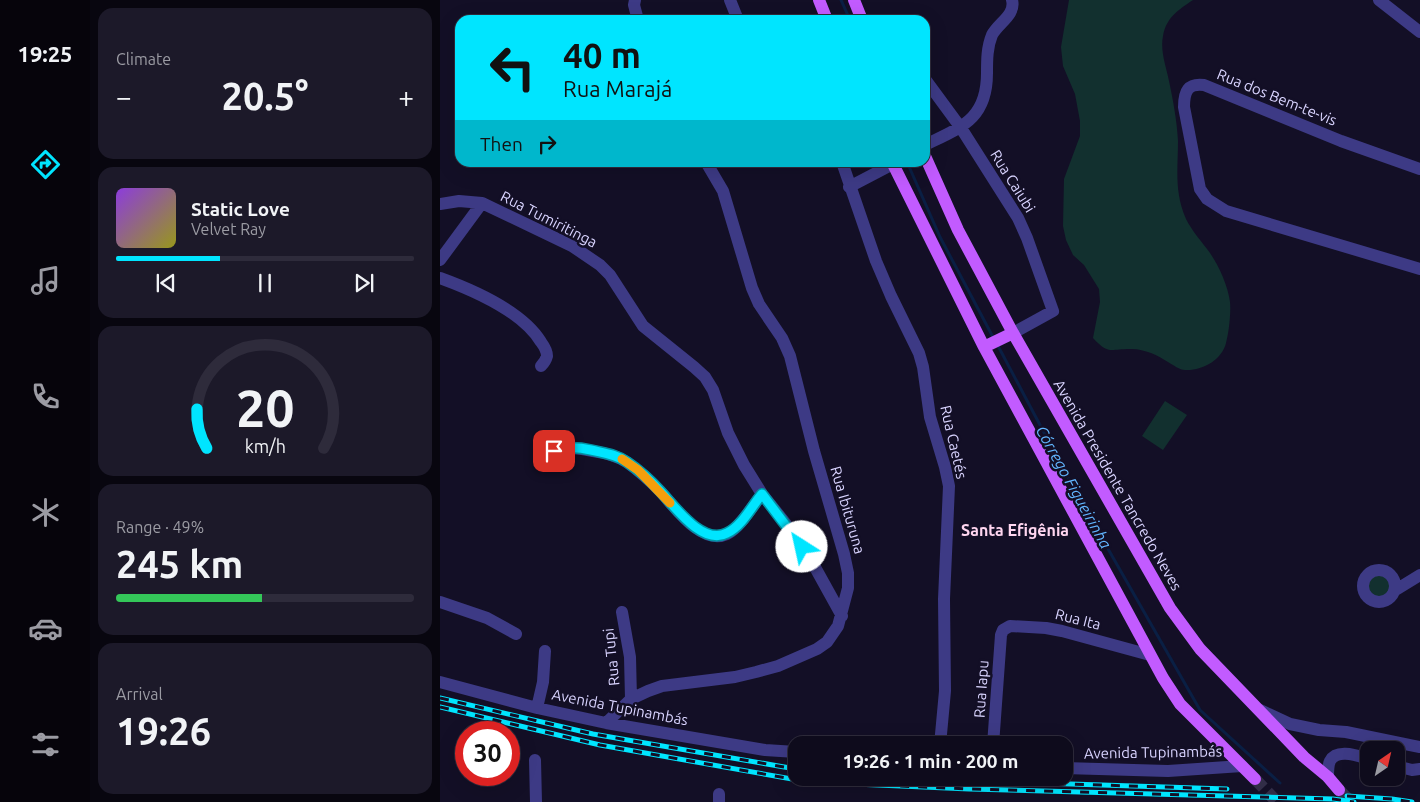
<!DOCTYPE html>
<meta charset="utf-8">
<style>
body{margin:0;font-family:Ubuntu,sans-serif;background:#1c1929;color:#f1f3f6;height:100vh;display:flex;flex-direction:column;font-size:19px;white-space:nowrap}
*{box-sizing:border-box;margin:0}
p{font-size:16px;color:#9b9ba3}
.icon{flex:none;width:28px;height:28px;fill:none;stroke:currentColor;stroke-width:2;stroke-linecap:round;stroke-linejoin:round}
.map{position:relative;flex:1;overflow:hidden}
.panel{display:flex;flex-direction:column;gap:8px;padding:8px;background:#08060f;width:350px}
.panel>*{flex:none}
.hud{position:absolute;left:15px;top:15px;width:475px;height:152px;border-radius:15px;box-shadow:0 5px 20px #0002,0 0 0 1px #2e2b3b;background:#00e5ff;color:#111;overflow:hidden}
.needle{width:32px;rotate:34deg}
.controls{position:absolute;left:920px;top:741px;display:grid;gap:10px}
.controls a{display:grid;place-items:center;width:45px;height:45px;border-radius:10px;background:#0e0b1c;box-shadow:0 5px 20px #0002,0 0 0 1px #2e2b3b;font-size:25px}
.speed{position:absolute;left:15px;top:721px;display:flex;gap:10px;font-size:25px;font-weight:700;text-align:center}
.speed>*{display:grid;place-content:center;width:65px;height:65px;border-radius:50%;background:#0e0b1c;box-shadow:0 5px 20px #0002,0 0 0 1px #2e2b3b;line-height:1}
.speed .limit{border:8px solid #d22;background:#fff;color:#111}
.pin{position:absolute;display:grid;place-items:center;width:42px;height:42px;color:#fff;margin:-21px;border-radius:10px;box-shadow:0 2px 8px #0006}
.me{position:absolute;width:55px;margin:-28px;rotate:325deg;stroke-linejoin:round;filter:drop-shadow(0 0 4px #0008)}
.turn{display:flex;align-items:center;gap:18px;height:105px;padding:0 25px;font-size:22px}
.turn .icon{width:65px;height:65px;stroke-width:2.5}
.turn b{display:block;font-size:35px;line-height:42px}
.then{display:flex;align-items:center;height:48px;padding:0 25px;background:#0003;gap:10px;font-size:19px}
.big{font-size:38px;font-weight:600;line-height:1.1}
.panel .tile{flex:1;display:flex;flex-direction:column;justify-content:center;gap:8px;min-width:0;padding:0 18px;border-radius:15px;background:#1c1929}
.panel .dial{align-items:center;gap:0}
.dial svg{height:130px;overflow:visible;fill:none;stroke:#2e2b3b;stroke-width:7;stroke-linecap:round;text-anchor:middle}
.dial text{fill:#f1f3f6;stroke:none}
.song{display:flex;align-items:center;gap:15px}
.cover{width:60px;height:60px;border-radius:8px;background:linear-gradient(135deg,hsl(270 70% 55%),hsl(60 70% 35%))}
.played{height:5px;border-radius:2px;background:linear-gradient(90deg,#00e5ff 35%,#2e2b3b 35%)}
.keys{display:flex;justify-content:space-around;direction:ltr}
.heat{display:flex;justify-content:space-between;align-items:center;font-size:28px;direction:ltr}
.charge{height:8px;border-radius:4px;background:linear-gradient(90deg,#34c759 49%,#2e2b3b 0)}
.trip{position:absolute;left:348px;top:736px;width:285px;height:50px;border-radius:15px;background:#0e0b1c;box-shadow:0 5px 20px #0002,0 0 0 1px #2e2b3b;font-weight:600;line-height:50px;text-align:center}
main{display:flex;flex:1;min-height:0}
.menu{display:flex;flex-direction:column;width:90px;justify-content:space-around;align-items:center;background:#06040b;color:#9b9ba3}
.menu .icon{width:35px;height:35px}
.menu .current{color:#00e5ff}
.menu b{font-size:22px;color:#f1f3f6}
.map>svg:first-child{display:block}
.green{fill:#12302f}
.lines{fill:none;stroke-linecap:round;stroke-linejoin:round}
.stream{stroke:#0a1f44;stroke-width:3}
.primary-tunnel{stroke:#312d47;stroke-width:12;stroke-dasharray:12 6;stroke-linecap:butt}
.minor{stroke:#3d3a85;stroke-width:12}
.tertiary{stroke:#3d3a85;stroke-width:12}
.primary{stroke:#c25bff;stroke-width:12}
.rail-casing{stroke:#00e5ff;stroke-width:5}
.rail{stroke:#130f26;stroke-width:3;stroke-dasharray:9;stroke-linecap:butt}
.route-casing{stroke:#0095a6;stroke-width:12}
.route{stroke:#00e5ff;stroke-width:9}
.slow{stroke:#f59e0b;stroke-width:9}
.labels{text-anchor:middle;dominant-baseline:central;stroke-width:5;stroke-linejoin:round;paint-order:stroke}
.street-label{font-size:15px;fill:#d9d4ff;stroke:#130f26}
.water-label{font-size:16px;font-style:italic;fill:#62b6ff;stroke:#130f26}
.neighbourhood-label{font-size:16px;font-weight:bold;fill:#ffd6f0;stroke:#130f26}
</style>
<main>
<nav class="menu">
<b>19:25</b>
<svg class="icon current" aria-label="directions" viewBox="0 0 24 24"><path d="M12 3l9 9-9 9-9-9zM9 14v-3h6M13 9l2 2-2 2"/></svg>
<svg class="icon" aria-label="music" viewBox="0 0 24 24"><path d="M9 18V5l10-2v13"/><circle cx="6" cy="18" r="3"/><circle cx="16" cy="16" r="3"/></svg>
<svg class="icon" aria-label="phone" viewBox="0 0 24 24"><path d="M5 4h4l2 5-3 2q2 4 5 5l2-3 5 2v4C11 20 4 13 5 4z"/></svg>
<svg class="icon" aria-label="climate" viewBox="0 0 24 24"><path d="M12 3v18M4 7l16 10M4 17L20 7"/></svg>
<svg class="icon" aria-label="car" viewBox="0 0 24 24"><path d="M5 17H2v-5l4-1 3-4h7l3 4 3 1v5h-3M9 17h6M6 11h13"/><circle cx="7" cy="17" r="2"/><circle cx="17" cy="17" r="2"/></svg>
<svg class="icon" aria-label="filters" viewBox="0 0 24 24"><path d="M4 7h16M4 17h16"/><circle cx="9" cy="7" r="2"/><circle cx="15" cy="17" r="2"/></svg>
</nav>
<section class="panel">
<div class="tile"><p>Climate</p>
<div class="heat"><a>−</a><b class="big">20.5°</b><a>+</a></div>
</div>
<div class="tile">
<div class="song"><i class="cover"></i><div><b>Static Love</b><p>Velvet Ray</p></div></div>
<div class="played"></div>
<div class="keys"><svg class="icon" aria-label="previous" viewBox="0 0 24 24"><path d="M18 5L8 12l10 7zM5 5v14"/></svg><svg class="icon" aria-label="pause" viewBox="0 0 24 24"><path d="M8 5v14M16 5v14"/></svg><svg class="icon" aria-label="next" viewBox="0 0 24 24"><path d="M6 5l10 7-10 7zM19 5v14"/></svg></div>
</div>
<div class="tile dial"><svg viewBox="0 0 100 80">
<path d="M14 69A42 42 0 1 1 86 69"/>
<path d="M14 69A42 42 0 0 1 8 45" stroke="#00e5ff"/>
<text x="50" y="56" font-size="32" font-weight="700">20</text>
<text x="50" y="72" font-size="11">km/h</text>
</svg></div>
<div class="tile"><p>Range · 49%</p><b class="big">245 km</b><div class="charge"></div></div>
<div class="tile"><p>Arrival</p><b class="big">19:26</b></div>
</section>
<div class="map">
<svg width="980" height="802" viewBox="0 0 980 802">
<rect width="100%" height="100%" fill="#130f26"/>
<path class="green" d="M629 0H753C738 10 726 18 723 36 720 51 726 66 729 81 733 100 737 121 738 141 738 169 734 191 746 219 752 231 762 242 770 253 779 266 788 286 790 302 791 313 789 332 786 343 782 360 762 371 745 370 740 370 733 365 728 362 718 355 702 348 690 349 669 349 669 355 653 338L660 302 659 289 644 265 633 255 626 240 623 226 624 179 640 136V121L635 94 623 66 621 47Z
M725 401 747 415 723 450 702 436Z
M925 585a14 14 0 1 1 28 0a14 14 0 1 1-28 0Z"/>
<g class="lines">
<path class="stream" d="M401 0 410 20
M467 162 500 237 554 339
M557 344 635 491 760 710 840 783"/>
<path class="primary-tunnel" d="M815 779 837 802
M899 790 911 802"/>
<path class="minor" d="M195 0 194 5 198 20
M290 0 298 20
M939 0 980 32
M485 79 521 128 578 218 587 238 613 311 573 333
M485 145C522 127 547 119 547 73 547 60 547 47 552 35 558 23 576 15 572 0
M402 162 436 261 451 296 479 353 483 367 490 417 505 467 509 486 504 599 505 691 500 745
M980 169 901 141 764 85C748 83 744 91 744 107L760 189 767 199 786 211 980 269
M409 187 453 164
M0 204 19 201 42 203 132 246 160 265 170 275 203 326 254 367 265 377 273 390 288 433 304 465 322 494 354 534 371 560 402 616
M0 260 42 203
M0 278C33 290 82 311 101 342 104 346 107 350 107 356 106 360 104 363 101 366
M111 453C125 447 137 447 152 451 164 453 177 455 188 463 199 471 210 481 220 491 234 506 261 546 287 534 300 528 313 505 322 494
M923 586a16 16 0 1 1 32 0a16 16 0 1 1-32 0Z
M954 591 980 575
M0 602 47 618 76 634
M182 612 190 657 191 699
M0 682 97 708 166 723 325 750 356 752
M97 708 103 682 105 651
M166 723 191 699 208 691 222 686 295 677 316 672 338 666 377 649 387 642 398 626 408 588V573L404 554 374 451 350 356 342 338 319 304 312 288 283 191 266 162
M553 745 561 635 563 630 570 626 606 628 622 631 710 655
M95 760 96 802
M624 768 728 771 802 766
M279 794V802"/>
<path class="tertiary" d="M820 710 850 724 879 730 906 732 980 747
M956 766 972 770 980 769
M888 777C888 773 888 765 890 761 897 748 918 756 929 759"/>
<path class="primary" d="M379 0 387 20
M414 0 422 20
M485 156 518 230 573 333 730 608 760 649 864 757 888 777 899 790
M452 162 544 347 723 678 740 704 815 779
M544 347 573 333"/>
<g class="rail-casing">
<path id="rail" d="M0 698 153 734 356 769
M0 707 160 745 369 782 529 789 893 799 914 802
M437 778 787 789
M907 796 952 799 972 802"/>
</g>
<use href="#rail" class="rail"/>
</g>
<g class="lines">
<g class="route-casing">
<path id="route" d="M114 451C126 446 138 447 151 450 163 453 176 454 187 462 199 470 211 481 221 492 235 507 263 546 287 533 302 526 312 506 322 494L362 547"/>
</g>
<use href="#route" class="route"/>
<path class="slow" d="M182 459 198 470 230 503"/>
</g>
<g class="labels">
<g class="street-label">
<text transform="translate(837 97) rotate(22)">Rua dos Bem-te-vis</text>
<text transform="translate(573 181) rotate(58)">Rua Caiubi</text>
<text transform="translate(109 219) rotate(27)">Rua Tumiritinga</text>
<text transform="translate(514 442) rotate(77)">Rua Caetés</text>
<text transform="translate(678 485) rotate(60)">Avenida Presidente Tancredo Neves</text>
<text transform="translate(408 510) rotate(74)">Rua Ibituruna</text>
<text transform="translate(638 619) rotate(14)">Rua Ita</text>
<text transform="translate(171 657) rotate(-96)">Rua Tupi</text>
<text transform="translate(541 689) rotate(-86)">Rua Iapu</text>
<text transform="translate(180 707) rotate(11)">Avenida Tupinambás</text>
<text transform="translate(713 752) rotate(-1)">Avenida Tupinambás</text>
</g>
<g class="water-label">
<text transform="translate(634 487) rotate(61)">Córrego Figueirinha</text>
</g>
<g class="neighbourhood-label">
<text x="575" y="530">Santa Efigênia</text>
</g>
</g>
</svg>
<div class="controls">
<a><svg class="needle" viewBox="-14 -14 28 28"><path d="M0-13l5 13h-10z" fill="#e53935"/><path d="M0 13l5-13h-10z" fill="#9b9ba3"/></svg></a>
</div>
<div class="speed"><div class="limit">30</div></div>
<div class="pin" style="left:114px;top:451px;background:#d93025"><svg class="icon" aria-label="arrive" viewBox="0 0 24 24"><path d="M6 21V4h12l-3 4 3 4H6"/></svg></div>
<svg class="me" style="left:362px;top:547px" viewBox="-20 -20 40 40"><circle r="19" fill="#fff"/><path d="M0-13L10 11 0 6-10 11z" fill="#00e5ff"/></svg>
<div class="trip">19:26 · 1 min · 200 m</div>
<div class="hud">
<div class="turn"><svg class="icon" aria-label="left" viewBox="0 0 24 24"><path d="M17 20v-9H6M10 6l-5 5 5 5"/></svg><div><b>40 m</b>Rua Marajá</div></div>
<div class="then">Then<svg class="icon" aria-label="right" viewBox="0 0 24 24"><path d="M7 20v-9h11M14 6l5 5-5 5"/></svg></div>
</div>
</div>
</main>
